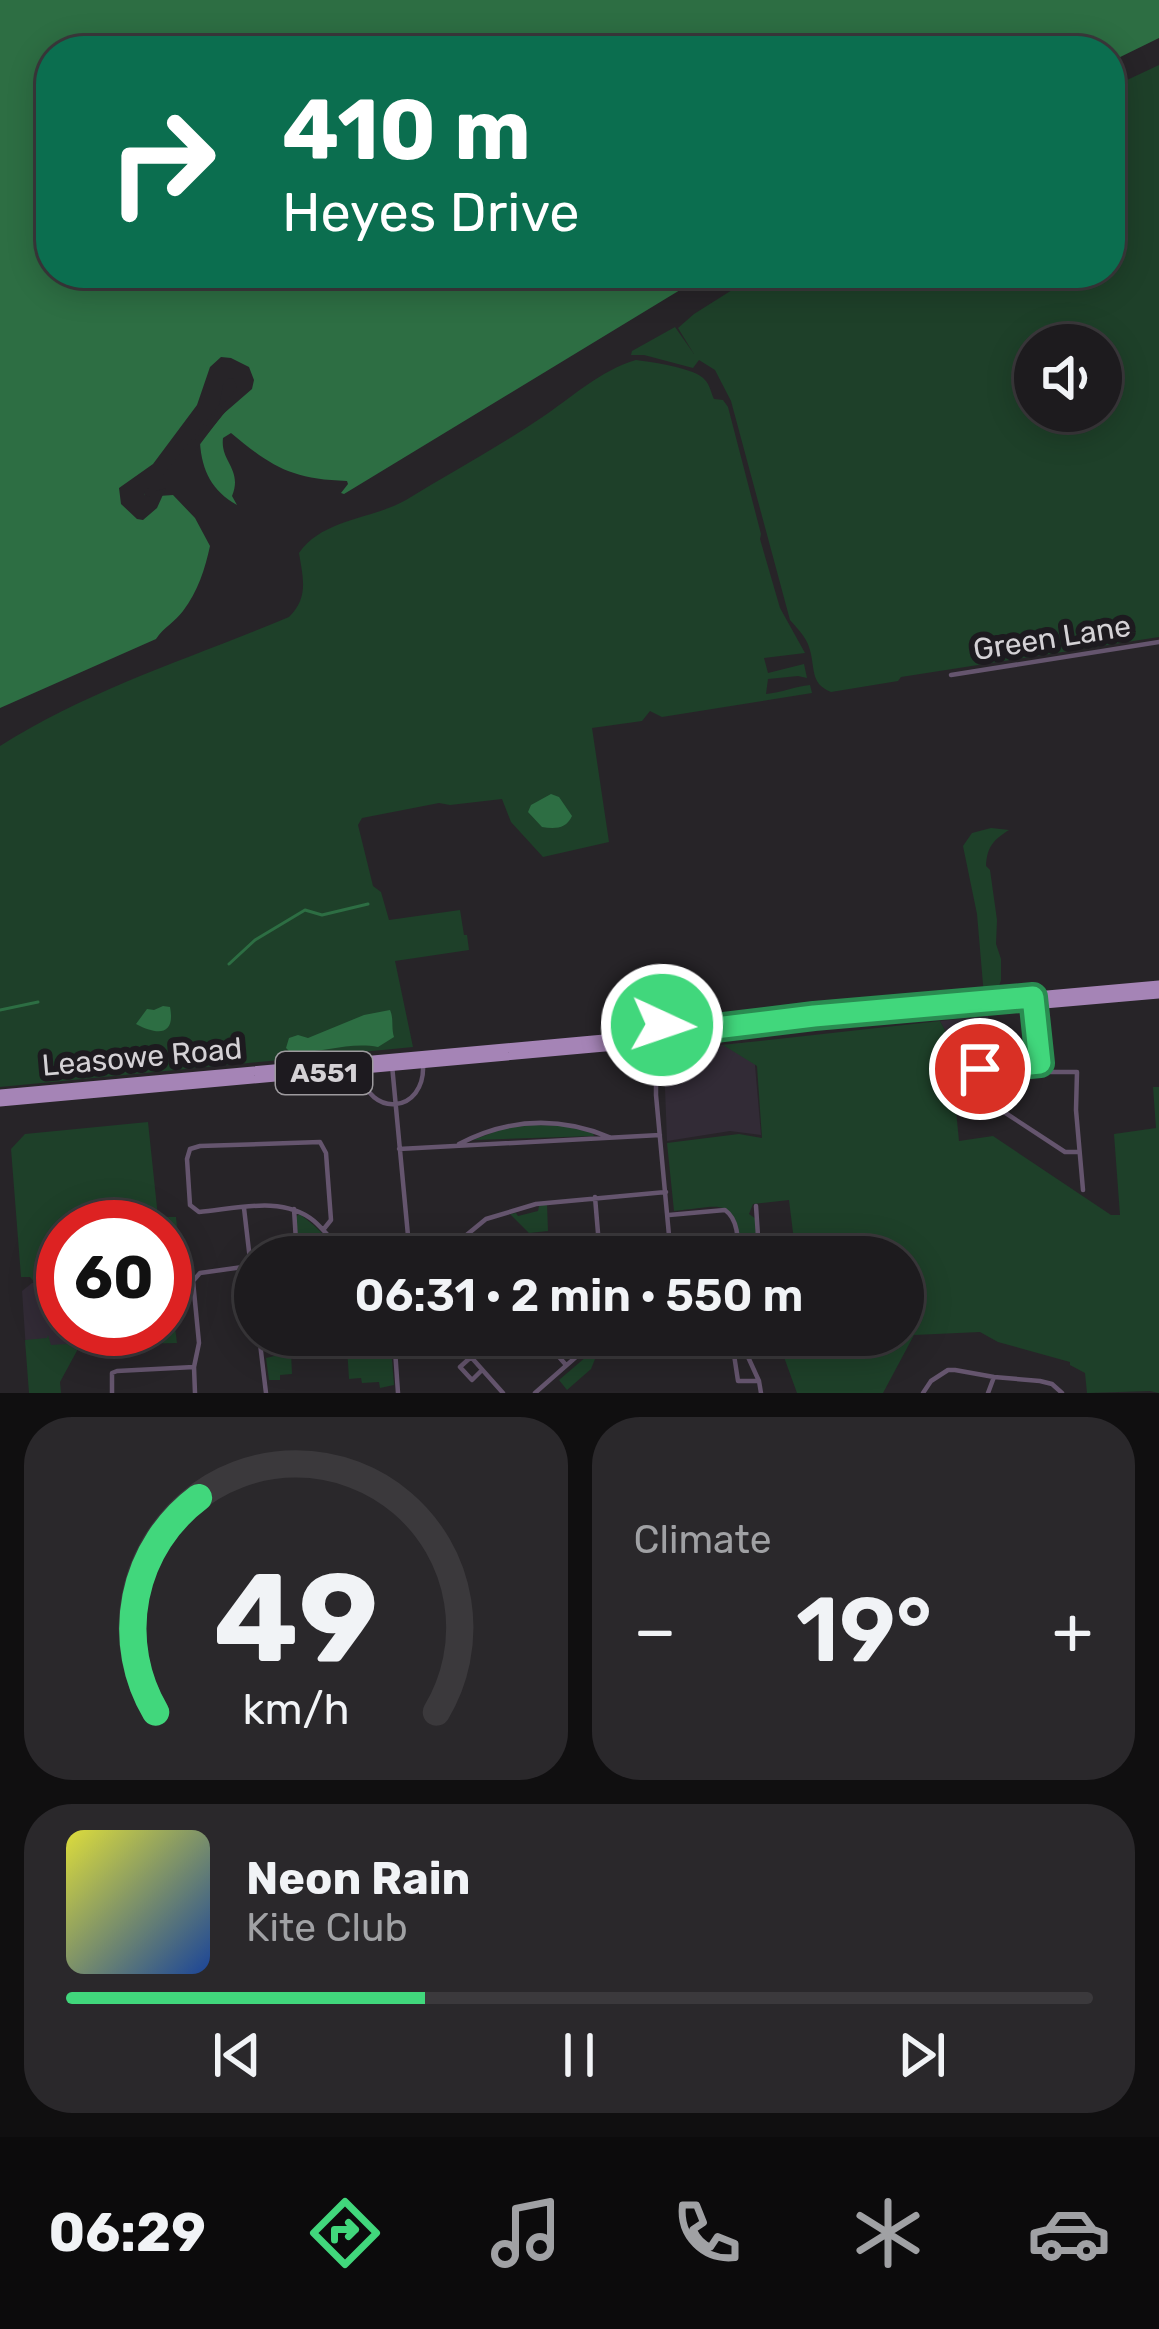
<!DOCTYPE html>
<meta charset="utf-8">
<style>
body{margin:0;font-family:Rubik,sans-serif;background:#2a282b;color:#f1f3f6;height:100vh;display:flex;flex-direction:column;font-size:45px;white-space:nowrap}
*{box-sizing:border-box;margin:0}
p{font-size:39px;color:#a0a1a4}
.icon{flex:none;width:66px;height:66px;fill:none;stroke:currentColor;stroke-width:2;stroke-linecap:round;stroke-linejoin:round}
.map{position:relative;height:1393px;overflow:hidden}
.panel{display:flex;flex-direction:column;gap:24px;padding:24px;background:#100f10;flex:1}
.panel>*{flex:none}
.banner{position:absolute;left:36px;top:36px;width:1089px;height:252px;border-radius:48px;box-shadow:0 6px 30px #0003,0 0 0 3px #3b393c;background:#0b6e4f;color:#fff;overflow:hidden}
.controls{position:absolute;left:1014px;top:324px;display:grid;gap:24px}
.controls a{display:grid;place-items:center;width:108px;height:108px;border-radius:50%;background:#1d1b1e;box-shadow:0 6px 30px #0003,0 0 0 3px #3b393c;font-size:60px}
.speed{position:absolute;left:36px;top:1200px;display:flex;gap:24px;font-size:60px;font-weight:700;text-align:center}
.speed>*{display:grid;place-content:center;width:156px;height:156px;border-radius:50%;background:#1d1b1e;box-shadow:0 6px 30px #0003,0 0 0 3px #3b393c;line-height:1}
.speed .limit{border:18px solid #d22;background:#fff;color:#111}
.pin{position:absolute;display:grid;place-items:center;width:102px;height:102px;color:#fff;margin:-51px;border:6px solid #fff;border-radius:50%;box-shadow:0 3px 12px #0007}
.me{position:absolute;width:132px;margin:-66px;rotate:93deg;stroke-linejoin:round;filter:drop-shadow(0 0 9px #0008)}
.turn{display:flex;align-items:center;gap:42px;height:252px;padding:0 48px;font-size:54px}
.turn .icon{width:156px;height:156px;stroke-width:2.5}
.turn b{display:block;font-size:84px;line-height:102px}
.big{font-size:90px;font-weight:600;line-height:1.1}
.panel .tile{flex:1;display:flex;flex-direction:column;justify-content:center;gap:18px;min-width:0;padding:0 42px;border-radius:48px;background:#2a282b}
.panel .dial{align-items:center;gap:0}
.dial svg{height:312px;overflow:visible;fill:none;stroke:#3b393c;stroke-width:7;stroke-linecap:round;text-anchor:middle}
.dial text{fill:#f1f3f6;stroke:none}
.song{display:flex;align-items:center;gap:36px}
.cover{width:144px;height:144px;border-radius:18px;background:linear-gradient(135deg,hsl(60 70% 55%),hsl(220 70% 35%))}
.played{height:12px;border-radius:6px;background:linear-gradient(90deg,#41d77c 35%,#3b393c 35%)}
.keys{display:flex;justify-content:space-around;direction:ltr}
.heat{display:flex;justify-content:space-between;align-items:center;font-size:66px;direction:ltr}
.panel .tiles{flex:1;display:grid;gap:24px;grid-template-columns:1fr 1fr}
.tile:last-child{grid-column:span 2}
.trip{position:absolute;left:234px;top:1236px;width:690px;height:120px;border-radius:60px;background:#1d1b1e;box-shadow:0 6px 30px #0003,0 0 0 3px #3b393c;font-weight:600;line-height:120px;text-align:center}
.tab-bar{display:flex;height:192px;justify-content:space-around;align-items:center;background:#0c0b0c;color:#a0a1a4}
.tab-bar .icon{width:84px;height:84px}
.tab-bar .selected{color:#41d77c}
.tab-bar b{font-size:54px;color:#f1f3f6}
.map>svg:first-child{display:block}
.built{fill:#322b36}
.green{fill:#1e4029;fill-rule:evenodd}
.water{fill:#2d6e43}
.pier{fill:#272428}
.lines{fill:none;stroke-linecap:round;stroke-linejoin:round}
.stream{stroke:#2d6e43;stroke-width:3}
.minor{stroke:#65556e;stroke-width:4.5}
.primary{stroke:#a584b6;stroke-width:9}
.route-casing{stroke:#2a8c51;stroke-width:30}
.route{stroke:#41d77c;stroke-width:21}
.labels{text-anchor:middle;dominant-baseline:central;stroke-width:12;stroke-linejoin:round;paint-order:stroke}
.shield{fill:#1d1a1f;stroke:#9d9a9e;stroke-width:3}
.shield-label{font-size:27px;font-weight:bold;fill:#d4d1d5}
.street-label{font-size:30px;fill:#d4d1d5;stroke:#1d1a1f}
</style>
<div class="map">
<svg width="1159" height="1393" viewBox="0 0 1159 1393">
<rect width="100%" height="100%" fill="#272428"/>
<path class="built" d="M988 1016 991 1044 951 1048 949 1038 940 1021Z
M753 1042 761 1135 730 1131 667 1141 664 1063 671 1052 684 1048Z
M63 1282V1329H100L101 1344 26 1350 22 1291 32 1283Z"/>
<path class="green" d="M1159 65V637L901 677 898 681 831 692C809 683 816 668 809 647 806 637 797 628 790 620L731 401 715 370 699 360 693 368 644 355H631L632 351 675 327 694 354 678 328 694 314 759 273H1110V88ZM1101 345V411H1035V345Z
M636 360C651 362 696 368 705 380 710 385 711 393 714 399L723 400 728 407 761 534 760 539 780 608 805 653 764 658 768 673 804 664 807 678 798 676 768 679 766 694C781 693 796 686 810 685L812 693 662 717 650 711 642 721 592 728 609 842 543 857 511 822 502 799 450 805 439 803 362 818 358 825 373 886 381 892 389 920 460 910 464 935H467L469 950 395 961 413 1047 0 1087V746C90 689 191 658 289 617 309 597 303 578 299 553 322 519 373 519 406 500 450 473 498 447 541 418 571 398 601 370 636 360Z
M991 828 1009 830C993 840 987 847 986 866L990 870 997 920 996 944 1001 959V980L996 995 984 996 977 914 963 846 972 833Z
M940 1021 949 1038 959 1141 993 1136 1111 1215H1120L1114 1134 1156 1128 1153 1087H1159V1393L1150 1391 1087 1393 1085 1373 1070 1365V1362L998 1342 980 1332 914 1335 883 1393H797L776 1335H903V1257H796L789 1200 753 1204 749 1214 756 1219 758 1247 751 1252H741C734 1195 724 1206 674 1211L667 1143 739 1134 762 1138 757 1066 723 1045Z
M716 1044V1054L694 1056 692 1077 681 1078 679 1073 670 1074 667 1080 664 1078V1063L671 1052Z
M148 1122 158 1217H176L178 1239 174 1240 175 1257 166 1259 177 1343 86 1345 85 1332H90L91 1337H99L100 1329H165V1227H63V1282H57L56 1276 44 1277V1282L35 1283 30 1277H21L11 1149 25 1134Z
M534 1125 564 1126 593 1133 594 1136 473 1140 505 1128Z
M547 1204 548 1231 529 1233 510 1214 516 1213 518 1216 538 1211 539 1206Z
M299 1214C312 1222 336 1245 341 1257H300L296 1217Z
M48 1335 51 1345 82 1343V1346L79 1347 60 1382 61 1393H29L25 1340 47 1338Z
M263 1335H390L394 1385 380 1388 379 1382 362 1383 361 1378 349 1379 347 1347 321 1350 320 1335 306 1336V1343L275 1346V1340L264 1341Z
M601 1344 591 1369 567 1390 559 1380Z
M291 1352 292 1374 280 1375V1380H269L266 1358Z"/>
<path class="water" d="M0 0H1159V38L1110 62V51H51V273H708L344 494 341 493 348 484 347 481C291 479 272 467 231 433L223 438C220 462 243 469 232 496L237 505C212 491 202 471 200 443L243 390 233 371 143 482 145 503 159 496 173 495 195 518 210 546C205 569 198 591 183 611 175 622 164 627 156 639L0 708Z
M551 794 559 797 572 816C566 829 555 829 542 827L528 812 531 805Z
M163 1006 170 1007C176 1038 155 1034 136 1024L147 1009 154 1010Z
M390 1010C394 1019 391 1027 394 1037L378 1047C350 1041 319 1054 290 1052L286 1048 289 1038 298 1035 308 1038 364 1015Z"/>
<path class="pier" d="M221 357 231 358 249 367 254 380 252 389 222 415 195 451V440L237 387 233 378 228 379 223 385 219 405 163 475 145 491 144 495 150 497 156 491 166 488 157 508 143 520 137 519 121 504 119 488 153 464 197 405 210 367Z"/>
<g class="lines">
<path class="stream" d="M229 964 255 940 305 910 322 915 368 904
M0 1010 38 1002"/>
<path class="minor" d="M951 675 1159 642
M1034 1006 1040 1063 1051 1072H1077L1076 1110 1083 1190
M656 1049V1095L671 1257
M978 1059 983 1113 1004 1112 1065 1152H1079
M392 1065 410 1257
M980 1069 1040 1063
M361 1072C368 1118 426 1114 423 1064
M459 1144C507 1119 558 1116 609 1137
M399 1149 660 1135
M595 1197 600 1257
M244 1208 255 1303
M294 1209 297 1257
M669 1215 725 1210C739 1220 738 1241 738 1257
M323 1230 331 1220 326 1153 320 1142 200 1146 190 1149 187 1159 190 1205 199 1212C235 1209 283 1195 314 1221 330 1235 337 1251 359 1257
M459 1243 471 1257
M739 1255 759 1251 756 1206
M409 1257 447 1251 486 1219 536 1204 666 1192
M259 1335 266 1393
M394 1335 398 1393
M540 1335 566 1365
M731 1335 738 1381H759
M738 1335 759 1381 761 1393
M482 1370 472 1380 460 1367 471 1357 503 1393
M112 1393V1373L117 1371 194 1367
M195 1393 194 1367 199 1343 193 1281 200 1273 250 1266
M535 1393 601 1335
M923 1393 931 1381 948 1370H955L994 1377 1040 1381 1052 1384 1062 1393
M988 1393 994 1377"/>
<path class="primary" d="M644 1035 648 1027 655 1024 682 1032 814 1016 1159 985
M0 1094 626 1037 646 1031
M0 1102 638 1044 658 1049 682 1040 815 1024 1159 994"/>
</g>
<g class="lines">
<g class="route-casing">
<path id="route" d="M662 1025 682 1032 814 1016 1033 997 1040 1063 980 1069"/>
</g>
<use href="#route" class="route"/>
</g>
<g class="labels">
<rect class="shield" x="276" y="1052" width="96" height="42" rx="9"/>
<g class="shield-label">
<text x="324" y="1073">A551</text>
</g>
<g class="street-label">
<text transform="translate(1052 638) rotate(-9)">Green Lane</text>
<text transform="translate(142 1057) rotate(-5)">Leasowe Road</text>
</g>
</g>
</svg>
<div class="controls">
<a><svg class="icon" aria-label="sound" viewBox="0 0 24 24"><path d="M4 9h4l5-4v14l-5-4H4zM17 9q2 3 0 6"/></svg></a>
</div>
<div class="speed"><div class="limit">60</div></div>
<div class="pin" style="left:980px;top:1069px;background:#d93025"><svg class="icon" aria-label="arrive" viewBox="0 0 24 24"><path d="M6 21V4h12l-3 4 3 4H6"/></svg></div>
<svg class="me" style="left:662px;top:1025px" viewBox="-20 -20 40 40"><circle r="17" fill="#41d77c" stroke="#fff" stroke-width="3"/><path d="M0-11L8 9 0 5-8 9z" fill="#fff"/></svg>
<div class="trip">06:31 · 2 min · 550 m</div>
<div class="banner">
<div class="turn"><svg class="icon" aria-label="right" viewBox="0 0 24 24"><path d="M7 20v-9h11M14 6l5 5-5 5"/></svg><div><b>410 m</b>Heyes Drive</div></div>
</div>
</div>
<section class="panel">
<div class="tiles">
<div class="tile dial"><svg viewBox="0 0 100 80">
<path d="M14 69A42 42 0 1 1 86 69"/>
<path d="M14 69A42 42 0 0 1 25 14" stroke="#41d77c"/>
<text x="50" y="56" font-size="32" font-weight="700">49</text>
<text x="50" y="72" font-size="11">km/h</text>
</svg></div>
<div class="tile"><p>Climate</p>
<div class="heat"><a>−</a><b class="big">19°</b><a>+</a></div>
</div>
<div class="tile">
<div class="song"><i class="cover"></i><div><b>Neon Rain</b><p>Kite Club</p></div></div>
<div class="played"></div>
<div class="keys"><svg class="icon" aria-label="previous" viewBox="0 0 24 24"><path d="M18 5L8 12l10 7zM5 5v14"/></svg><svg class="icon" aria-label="pause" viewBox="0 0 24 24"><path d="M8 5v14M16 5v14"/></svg><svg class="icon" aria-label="next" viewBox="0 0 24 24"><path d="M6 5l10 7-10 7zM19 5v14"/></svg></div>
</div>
</div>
</section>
<nav class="tab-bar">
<b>06:29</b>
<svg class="icon selected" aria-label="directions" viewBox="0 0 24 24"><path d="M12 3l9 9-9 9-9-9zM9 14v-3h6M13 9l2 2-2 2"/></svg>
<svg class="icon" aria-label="music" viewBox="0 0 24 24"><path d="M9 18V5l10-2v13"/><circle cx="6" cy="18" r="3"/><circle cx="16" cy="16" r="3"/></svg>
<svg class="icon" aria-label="phone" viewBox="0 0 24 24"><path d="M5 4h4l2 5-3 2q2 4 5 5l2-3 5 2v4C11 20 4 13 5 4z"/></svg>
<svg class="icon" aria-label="climate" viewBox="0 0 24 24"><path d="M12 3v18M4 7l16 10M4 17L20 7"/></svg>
<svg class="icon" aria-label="car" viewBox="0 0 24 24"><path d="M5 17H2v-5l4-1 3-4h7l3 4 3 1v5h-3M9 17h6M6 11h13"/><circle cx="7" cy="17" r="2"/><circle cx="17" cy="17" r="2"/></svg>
</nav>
